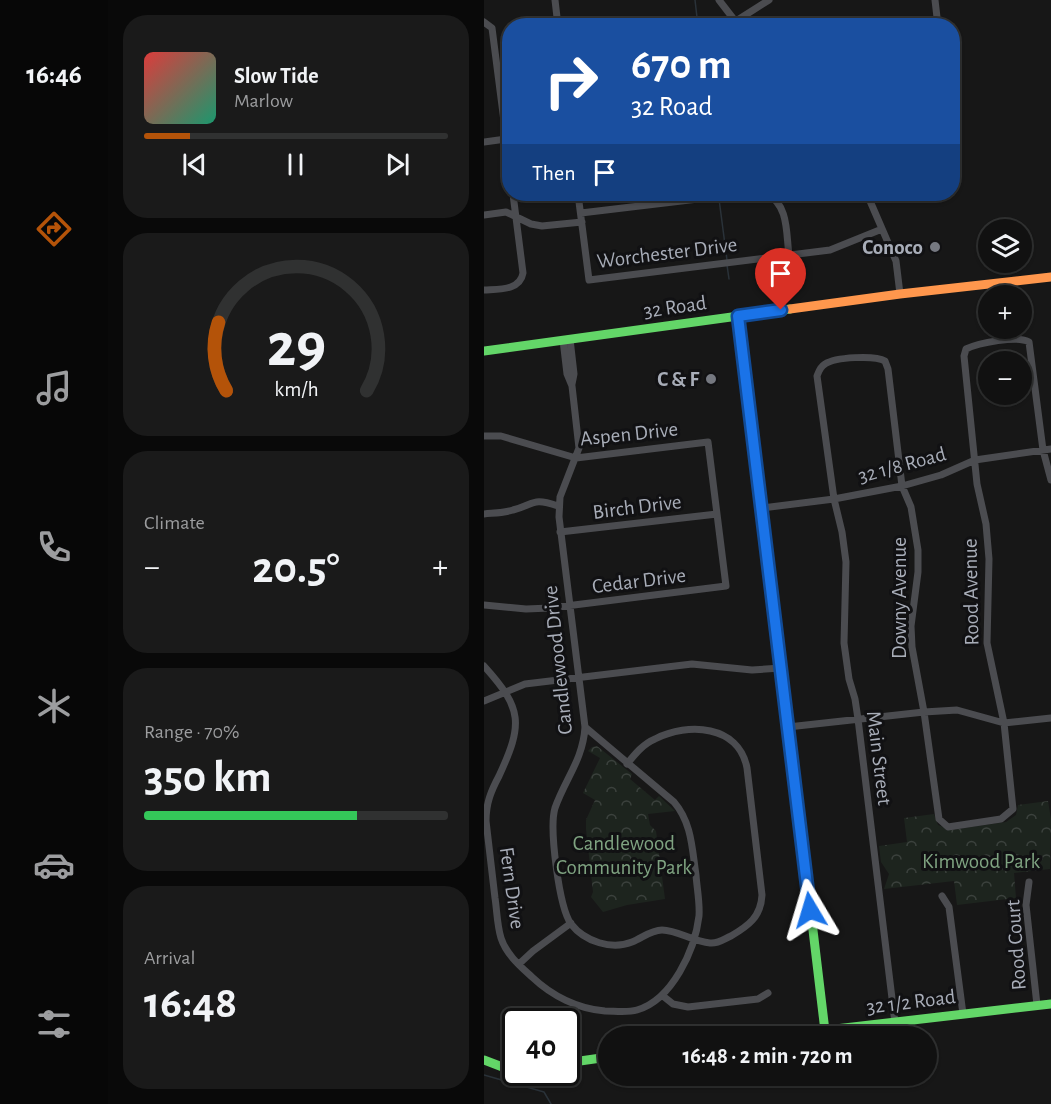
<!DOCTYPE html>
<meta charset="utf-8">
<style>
body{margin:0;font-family:"Alegreya Sans",sans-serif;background:#1a1a1a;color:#f1f3f6;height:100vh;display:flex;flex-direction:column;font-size:22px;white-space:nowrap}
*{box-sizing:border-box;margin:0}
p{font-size:20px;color:#9c9d9f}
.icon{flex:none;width:33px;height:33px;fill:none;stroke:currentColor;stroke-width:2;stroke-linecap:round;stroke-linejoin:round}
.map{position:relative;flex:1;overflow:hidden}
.panel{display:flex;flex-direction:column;gap:15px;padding:15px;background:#090909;width:376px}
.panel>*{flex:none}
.guide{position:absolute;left:18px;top:18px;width:458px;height:183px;border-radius:24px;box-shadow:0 2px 4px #0004,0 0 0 2px #303131;background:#1a4fa0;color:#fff;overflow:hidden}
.buttons{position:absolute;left:494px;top:219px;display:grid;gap:12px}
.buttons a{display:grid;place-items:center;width:54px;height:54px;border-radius:50%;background:#111;box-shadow:0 2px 4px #0004,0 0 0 2px #303131;font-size:30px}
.speed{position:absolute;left:18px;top:1008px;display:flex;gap:12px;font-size:30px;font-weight:700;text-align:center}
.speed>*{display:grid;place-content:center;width:78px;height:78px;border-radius:50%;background:#111;box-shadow:0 2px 4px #0004,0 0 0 2px #303131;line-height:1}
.speed .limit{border:3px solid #111;border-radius:9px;background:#fff;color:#111}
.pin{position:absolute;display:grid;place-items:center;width:51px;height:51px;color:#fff;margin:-62px -26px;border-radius:50% 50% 50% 0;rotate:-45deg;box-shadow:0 0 6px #0007}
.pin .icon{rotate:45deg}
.me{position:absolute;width:66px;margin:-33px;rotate:353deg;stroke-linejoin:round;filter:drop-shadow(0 0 4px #0008)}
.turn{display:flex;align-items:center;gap:21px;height:126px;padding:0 30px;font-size:27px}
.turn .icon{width:78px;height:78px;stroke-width:2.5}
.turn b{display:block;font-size:42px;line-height:51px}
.then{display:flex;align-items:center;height:57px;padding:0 30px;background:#0003;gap:12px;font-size:22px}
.big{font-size:45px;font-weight:700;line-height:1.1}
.panel .tile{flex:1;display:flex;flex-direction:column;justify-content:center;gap:9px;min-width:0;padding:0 21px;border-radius:24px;background:#1a1a1a}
.panel .dial{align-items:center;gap:0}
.dial svg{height:156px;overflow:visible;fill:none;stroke:#303131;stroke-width:7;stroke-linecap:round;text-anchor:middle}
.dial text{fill:#f1f3f6;stroke:none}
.song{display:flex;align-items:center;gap:18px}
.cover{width:72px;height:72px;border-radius:9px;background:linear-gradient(135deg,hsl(0 70% 55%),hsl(160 70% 35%))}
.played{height:6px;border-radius:3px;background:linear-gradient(90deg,#b45309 15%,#303131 15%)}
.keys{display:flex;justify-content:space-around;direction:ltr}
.heat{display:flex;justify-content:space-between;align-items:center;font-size:33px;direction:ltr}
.charge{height:9px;border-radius:4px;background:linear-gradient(90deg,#34c759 70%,#303131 0)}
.trip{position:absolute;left:114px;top:1026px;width:339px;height:60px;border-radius:30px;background:#111;box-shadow:0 2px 4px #0004,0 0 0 2px #303131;font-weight:700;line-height:60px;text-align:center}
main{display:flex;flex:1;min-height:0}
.tabs{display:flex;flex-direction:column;width:108px;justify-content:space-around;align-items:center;background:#070707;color:#9c9d9f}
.tabs .icon{width:42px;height:42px}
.tabs .current{color:#b45309}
.tabs b{font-size:27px;color:#f1f3f6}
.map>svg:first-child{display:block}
.park{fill:url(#park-crowns)}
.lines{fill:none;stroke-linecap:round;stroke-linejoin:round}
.stream{stroke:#2a3239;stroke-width:1.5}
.street{stroke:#4b4c50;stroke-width:7}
.fast{stroke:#63d668;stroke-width:9}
.slow{stroke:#ff974d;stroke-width:9}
.route-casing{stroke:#114b97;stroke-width:15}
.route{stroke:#1a73e8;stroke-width:10}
.poi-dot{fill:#757880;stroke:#111113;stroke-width:2}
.labels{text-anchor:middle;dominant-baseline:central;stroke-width:6;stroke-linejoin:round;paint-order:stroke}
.poi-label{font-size:21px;font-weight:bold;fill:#a8adb8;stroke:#111113;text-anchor:end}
.street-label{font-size:21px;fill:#a8adb8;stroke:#111113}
.park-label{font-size:21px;fill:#7fa381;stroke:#111113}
</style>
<main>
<nav class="tabs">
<b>16:46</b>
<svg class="icon current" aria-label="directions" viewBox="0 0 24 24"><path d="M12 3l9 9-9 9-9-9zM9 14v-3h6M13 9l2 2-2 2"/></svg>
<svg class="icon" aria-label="music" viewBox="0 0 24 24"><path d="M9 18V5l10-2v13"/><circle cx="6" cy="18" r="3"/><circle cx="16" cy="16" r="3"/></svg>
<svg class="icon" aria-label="phone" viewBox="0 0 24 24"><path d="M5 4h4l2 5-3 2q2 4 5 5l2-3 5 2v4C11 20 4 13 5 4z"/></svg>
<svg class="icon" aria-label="climate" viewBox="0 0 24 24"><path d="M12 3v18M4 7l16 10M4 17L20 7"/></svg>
<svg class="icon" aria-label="car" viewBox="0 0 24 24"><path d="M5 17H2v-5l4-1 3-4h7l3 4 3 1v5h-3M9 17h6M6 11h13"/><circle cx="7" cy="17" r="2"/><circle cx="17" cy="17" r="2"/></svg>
<svg class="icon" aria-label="filters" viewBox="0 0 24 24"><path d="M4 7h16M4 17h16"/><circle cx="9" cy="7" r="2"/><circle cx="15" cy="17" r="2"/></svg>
</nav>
<section class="panel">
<div class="tile">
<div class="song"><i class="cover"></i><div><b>Slow Tide</b><p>Marlow</p></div></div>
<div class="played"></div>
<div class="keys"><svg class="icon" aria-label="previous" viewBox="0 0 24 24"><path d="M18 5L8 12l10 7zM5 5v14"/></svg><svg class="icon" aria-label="pause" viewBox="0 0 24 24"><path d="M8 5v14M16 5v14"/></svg><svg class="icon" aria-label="next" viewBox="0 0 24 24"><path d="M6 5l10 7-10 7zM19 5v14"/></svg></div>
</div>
<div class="tile dial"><svg viewBox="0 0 100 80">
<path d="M14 69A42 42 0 1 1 86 69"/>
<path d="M14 69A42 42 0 0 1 10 34" stroke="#b45309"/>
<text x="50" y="56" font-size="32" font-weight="700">29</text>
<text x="50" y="72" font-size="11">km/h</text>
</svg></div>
<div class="tile"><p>Climate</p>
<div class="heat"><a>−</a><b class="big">20.5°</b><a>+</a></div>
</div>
<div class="tile"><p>Range · 70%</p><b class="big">350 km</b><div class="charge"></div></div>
<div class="tile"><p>Arrival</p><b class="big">16:48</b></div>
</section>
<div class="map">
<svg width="567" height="1104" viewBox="0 0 567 1104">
<defs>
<pattern id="park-crowns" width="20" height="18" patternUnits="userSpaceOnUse" patternTransform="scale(1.5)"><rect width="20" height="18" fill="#1d241e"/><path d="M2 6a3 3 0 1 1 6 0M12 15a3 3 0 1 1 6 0" fill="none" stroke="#3b413d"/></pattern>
</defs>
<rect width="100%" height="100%" fill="#171717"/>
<path class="park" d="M113 746 148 774 146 779 171 800 175 796 191 811 164 814 166 825 172 831 181 899 143 905 119 912 107 897 109 892 102 829V820L111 800 99 793 116 758 104 751 108 747Z
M564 801 567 819 566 869 530 873 532 898 473 905 470 881 400 889 405 874 397 862 395 846 423 842 420 818 450 814 454 825 467 830 522 822 532 815 534 805Z"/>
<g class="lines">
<path class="stream" d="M211 0 214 26
M235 199 243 260
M243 265 245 279
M0 1075 60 1092 67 1104"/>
<path class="street" d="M71 0 74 26
M235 0 255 26
M451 0 454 26
M252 21 285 0
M0 22 8 28 26 168
M0 142 22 139
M94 194 105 280 346 250 398 229
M283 194C305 205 302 234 305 255
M383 194 412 261 416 294
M97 213 256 194
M0 215 22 212 47 224 58 226 98 222
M0 290C14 289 36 291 39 273L29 194
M86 339 90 374 88 384
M79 340 83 374 88 386 95 448 76 497 75 517 101 727C99 760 81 779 71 808 65 828 75 907 87 924 101 942 128 950 148 942 158 938 167 930 178 930 194 930 209 942 226 943 234 944 240 939 247 936 264 926 277 917 278 895L263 768C255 725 204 722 171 739 159 744 151 754 143 764
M0 436H17L92 458 224 442 242 586 66 608 42 609 0 605
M278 508 350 499 418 486 457 475 491 460 567 449
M0 514C9 513 19 513 29 510 51 504 48 497 74 506
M76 532 233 514
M0 666C39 709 39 724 15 776 7 791 2 803 2 821 5 846 8 872 11 898 13 911 13 925 17 938 22 954 36 966 48 977 68 996 94 1009 121 1011 131 1011 143 1013 153 1010 188 1000 211 950 215 916 216 903 213 889 212 875 208 849 208 823 190 802L101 727
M0 701 41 684 208 664 268 670 297 668
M304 727 440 712 473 710 520 723 567 718
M545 882 542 905 553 1005
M458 896 465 907 479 1014
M35 964 49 951 87 923
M179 996 189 1004 204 1007 274 999 284 993
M411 1023 374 719 371 699 365 679 360 643 362 562 358 532 350 499 333 376C335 371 336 367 341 364 351 357 391 355 401 361L404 369 418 486 427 507 434 550V572L427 626 428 647 440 712 455 819 464 827 517 819 529 809 520 723 503 643 505 559 502 524 493 484 480 356 482 349C494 343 534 335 545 342L559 450 567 480"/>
<path class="fast" d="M254 316 293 637
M0 351 306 309
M321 863 341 1031
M291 1036 567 1004
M0 1060 21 1068 32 1069
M82 1063 124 1057"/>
<path class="slow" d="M306 309 416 294 567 277
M293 637 321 863"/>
</g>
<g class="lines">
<g class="route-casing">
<path id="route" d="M297 310 254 316 326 910"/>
</g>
<use href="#route" class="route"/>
</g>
<g class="poi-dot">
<circle cx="451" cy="247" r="6"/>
<circle cx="227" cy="379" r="6"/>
</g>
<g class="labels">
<g class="poi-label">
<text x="439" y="247">Conoco</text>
<text x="215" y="379">C &amp; F</text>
</g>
<g class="street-label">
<text transform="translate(183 253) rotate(-7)">Worchester Drive</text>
<text transform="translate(191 307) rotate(-8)">32 Road</text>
<text transform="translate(145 434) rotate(-6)">Aspen Drive</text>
<text transform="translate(418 465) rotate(-15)">32 1/8 Road</text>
<text transform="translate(153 507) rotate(-7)">Birch Drive</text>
<text transform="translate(155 581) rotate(-7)">Cedar Drive</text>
<text transform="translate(487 592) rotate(-91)">Rood Avenue</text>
<text transform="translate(415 598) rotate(-90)">Downy Avenue</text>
<text transform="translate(74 660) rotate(-96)">Candlewood Drive</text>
<text transform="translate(395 758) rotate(83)">Main Street</text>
<text transform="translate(28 888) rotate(82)">Fern Drive</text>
<text transform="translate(532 945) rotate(-94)">Rood Court</text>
<text transform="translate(427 1002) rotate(-7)">32 1/2 Road</text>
</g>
<g class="park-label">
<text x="140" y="843">Candlewood<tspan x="140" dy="24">Community Park</tspan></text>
<text x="497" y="861">Kimwood Park</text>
</g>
</g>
</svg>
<div class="buttons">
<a><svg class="icon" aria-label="layers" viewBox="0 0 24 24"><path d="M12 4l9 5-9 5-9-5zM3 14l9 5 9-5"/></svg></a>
<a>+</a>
<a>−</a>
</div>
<div class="speed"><div class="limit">40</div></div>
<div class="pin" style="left:297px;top:310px;background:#d93025"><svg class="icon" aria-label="arrive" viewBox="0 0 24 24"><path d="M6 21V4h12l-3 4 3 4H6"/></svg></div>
<svg class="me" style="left:326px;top:910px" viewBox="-20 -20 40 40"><path d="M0-17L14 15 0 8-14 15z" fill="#1a73e8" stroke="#fff" stroke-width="4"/></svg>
<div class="trip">16:48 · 2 min · 720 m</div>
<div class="guide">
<div class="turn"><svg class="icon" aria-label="right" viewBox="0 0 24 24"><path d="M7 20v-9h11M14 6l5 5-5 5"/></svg><div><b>670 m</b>32 Road</div></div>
<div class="then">Then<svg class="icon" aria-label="arrive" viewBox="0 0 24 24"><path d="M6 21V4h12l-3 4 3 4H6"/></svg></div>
</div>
</div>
</main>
